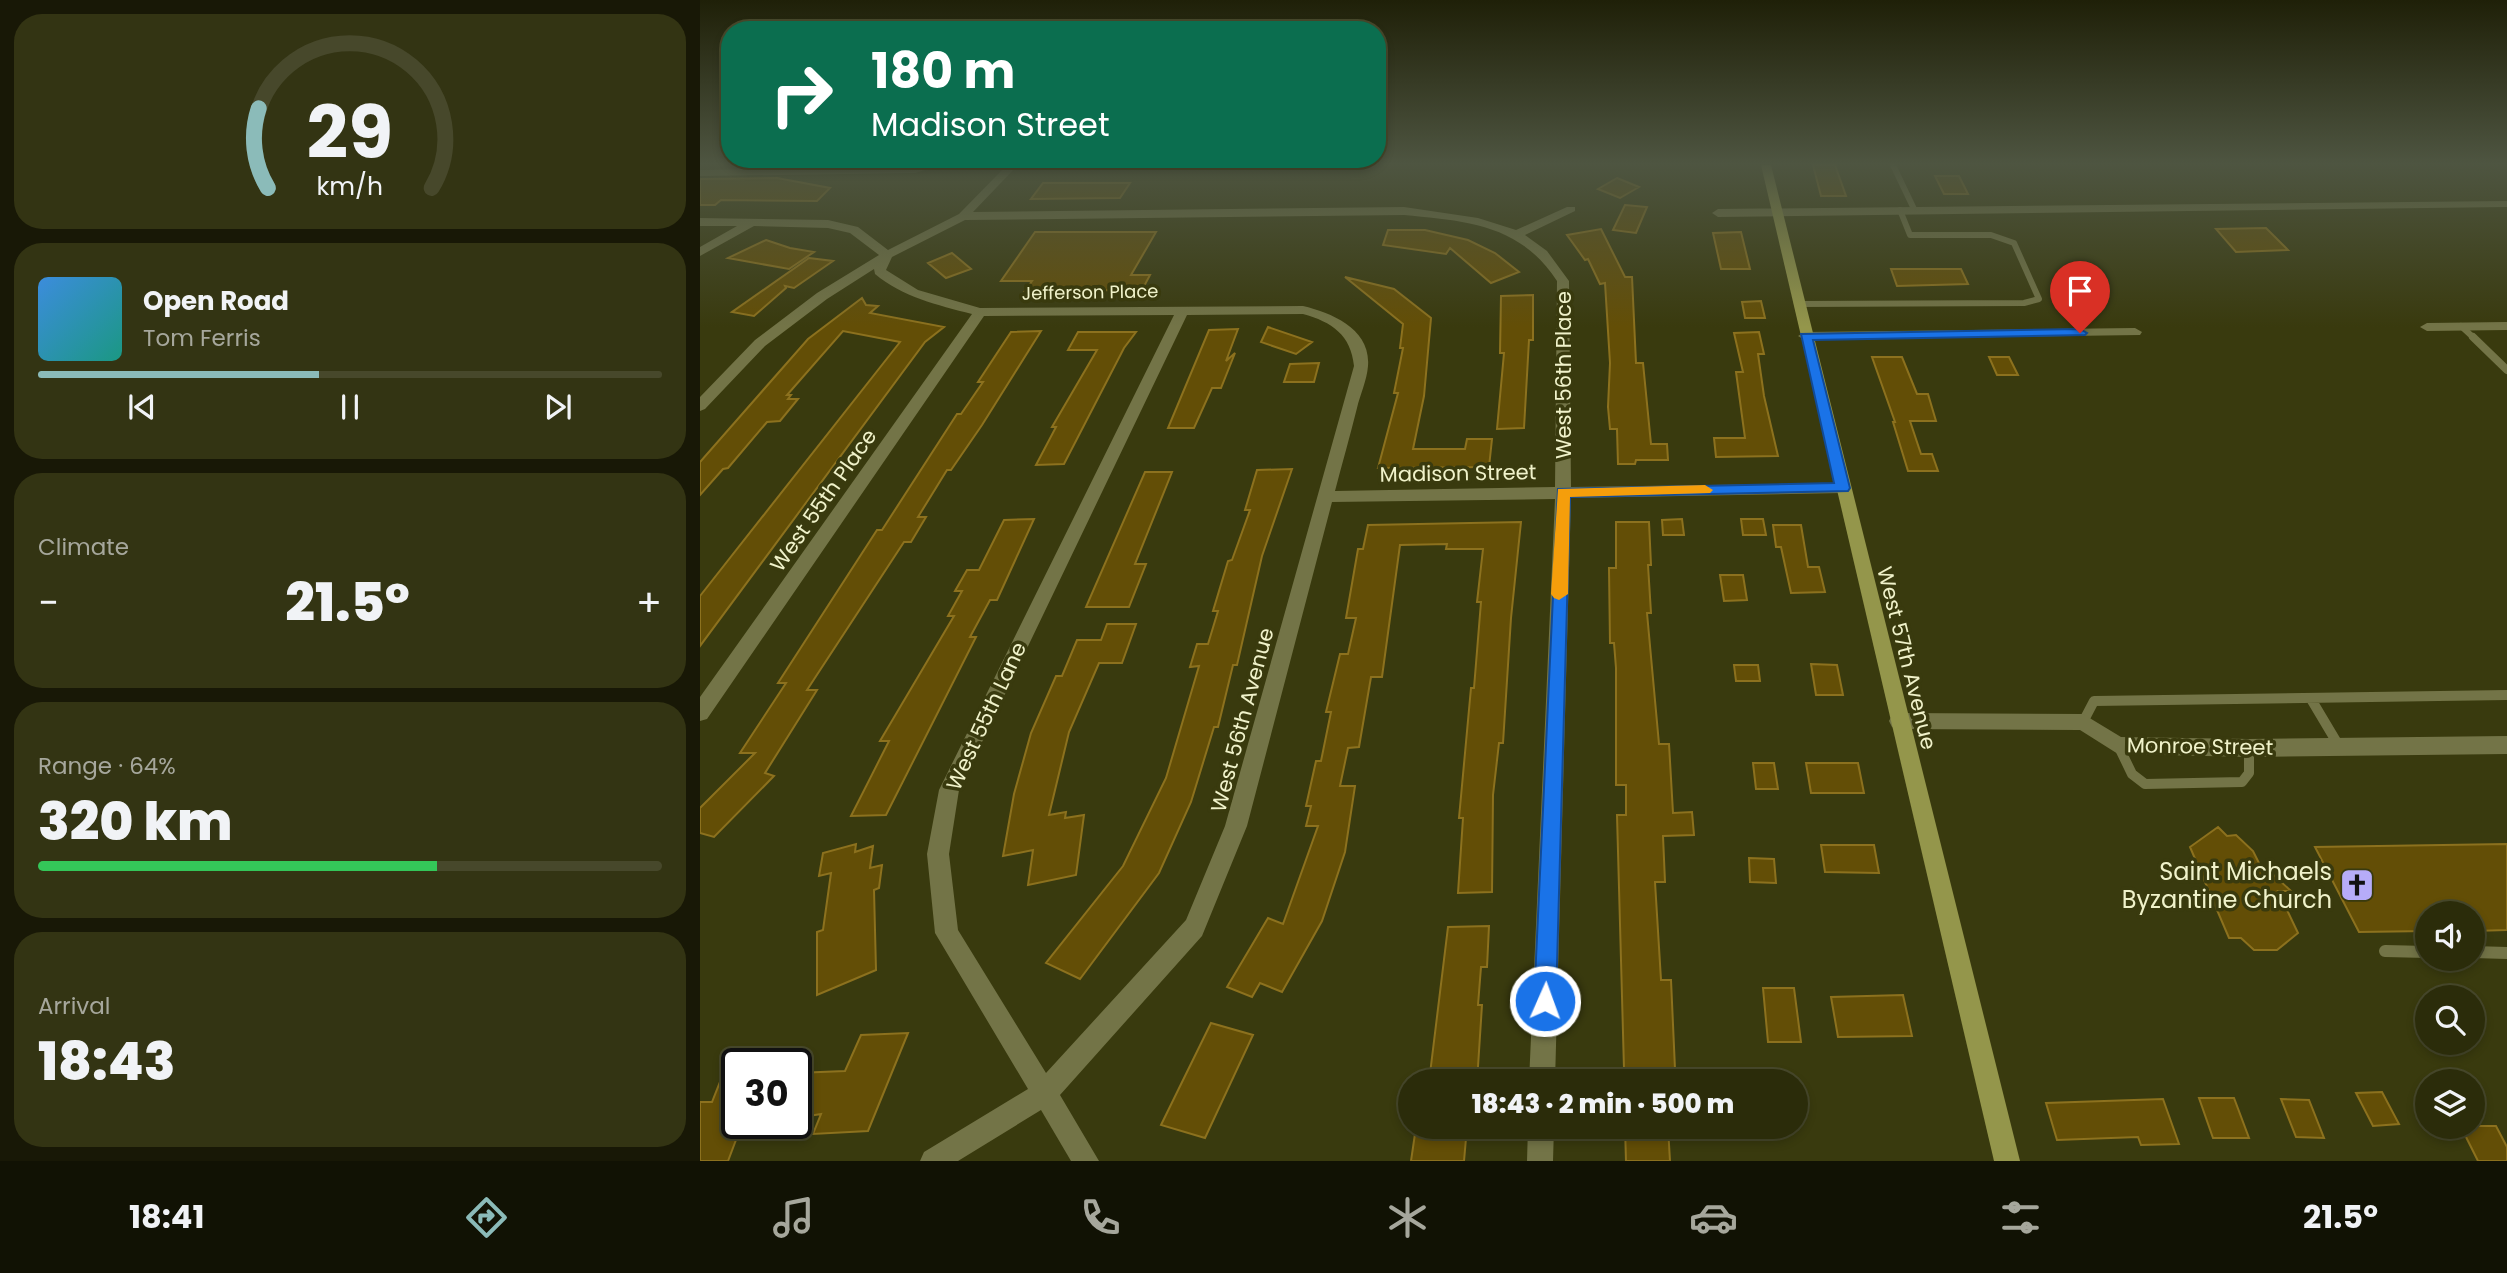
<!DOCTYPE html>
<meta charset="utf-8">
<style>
body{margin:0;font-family:Poppins,sans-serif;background:#333413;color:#f1f3f6;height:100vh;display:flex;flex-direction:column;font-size:26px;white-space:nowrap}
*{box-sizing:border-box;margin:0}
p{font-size:23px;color:#a6a79c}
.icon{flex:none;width:38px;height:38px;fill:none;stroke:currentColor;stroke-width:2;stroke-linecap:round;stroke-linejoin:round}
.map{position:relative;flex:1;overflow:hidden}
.side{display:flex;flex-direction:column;gap:14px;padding:14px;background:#181806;width:700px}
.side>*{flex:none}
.banner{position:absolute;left:21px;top:21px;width:665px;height:147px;border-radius:28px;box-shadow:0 4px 10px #0003,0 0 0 2px #47482b;background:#0b6e4f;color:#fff;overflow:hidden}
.tools{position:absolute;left:1715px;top:901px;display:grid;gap:14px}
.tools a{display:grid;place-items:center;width:70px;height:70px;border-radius:50%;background:#2b2c0a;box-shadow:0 4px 10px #0003,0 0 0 2px #47482b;font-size:35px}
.speed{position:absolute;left:21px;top:1048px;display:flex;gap:14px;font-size:35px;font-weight:700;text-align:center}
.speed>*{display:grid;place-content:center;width:91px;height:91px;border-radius:50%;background:#2b2c0a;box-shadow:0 4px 10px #0003,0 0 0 2px #47482b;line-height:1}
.speed .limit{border:4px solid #111;border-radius:10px;background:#fff;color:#111}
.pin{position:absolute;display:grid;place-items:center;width:60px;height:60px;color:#fff;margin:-72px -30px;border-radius:50% 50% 50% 0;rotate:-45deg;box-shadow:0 0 7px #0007}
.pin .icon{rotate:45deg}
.me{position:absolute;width:77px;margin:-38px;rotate:2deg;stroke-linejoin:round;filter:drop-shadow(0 0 5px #0008)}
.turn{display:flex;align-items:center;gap:24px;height:147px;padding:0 35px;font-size:32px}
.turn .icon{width:91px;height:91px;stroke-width:2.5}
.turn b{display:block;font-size:49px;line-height:60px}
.big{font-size:52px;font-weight:800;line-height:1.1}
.side .widget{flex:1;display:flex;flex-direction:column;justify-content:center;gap:10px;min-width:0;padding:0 24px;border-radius:28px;background:#333413}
.side .dial{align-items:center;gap:0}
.dial svg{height:182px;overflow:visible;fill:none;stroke:#47482b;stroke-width:7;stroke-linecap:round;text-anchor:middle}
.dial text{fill:#f1f3f6;stroke:none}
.song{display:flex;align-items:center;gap:21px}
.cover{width:84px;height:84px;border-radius:10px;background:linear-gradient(135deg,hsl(210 70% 55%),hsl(170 70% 35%))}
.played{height:7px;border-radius:4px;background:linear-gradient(90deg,#8bbbb9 45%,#47482b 45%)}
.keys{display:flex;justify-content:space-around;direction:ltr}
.heat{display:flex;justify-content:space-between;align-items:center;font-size:38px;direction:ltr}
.charge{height:10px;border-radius:5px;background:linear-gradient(90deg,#34c759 64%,#47482b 0)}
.trip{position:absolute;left:698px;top:1069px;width:410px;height:70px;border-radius:35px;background:#2b2c0a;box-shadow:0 4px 10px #0003,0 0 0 2px #47482b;font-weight:800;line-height:70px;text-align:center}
.dock{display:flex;height:112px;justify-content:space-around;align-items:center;background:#111204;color:#a6a79c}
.dock .icon{width:49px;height:49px}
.dock .active{color:#8bbbb9}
.dock b{font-size:32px;color:#f1f3f6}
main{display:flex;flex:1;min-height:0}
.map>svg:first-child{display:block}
.building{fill:#634e06;stroke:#8c711e;stroke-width:2}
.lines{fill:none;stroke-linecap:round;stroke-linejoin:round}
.lane-far3{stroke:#737447;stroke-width:6}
.lane-far2{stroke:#737447;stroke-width:8}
.lane-far1{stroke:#737447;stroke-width:10}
.lane{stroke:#737447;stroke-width:12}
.street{fill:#737447;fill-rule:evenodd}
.secondary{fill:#94964b;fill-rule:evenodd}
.route{fill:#1a73e8;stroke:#114b97;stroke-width:2}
.slow{fill:#f59e0b}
.labels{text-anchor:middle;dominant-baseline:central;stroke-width:7;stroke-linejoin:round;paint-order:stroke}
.far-street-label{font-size:18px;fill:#f0f2ca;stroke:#393a0e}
.street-label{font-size:21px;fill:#f0f2ca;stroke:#393a0e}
.near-poi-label{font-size:24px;fill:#f0f2ca;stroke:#393a0e;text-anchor:end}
</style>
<main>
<section class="side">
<div class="widget dial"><svg viewBox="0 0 100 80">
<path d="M14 69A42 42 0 1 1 86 69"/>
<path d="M14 69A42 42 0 0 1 10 34" stroke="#8bbbb9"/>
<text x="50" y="56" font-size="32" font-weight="700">29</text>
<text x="50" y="72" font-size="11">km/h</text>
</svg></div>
<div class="widget">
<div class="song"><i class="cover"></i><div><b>Open Road</b><p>Tom Ferris</p></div></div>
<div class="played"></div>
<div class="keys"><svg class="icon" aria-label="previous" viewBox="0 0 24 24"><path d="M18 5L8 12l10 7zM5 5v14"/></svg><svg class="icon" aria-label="pause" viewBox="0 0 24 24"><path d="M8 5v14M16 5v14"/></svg><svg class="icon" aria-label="next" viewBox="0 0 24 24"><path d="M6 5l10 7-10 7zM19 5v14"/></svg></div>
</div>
<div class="widget"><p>Climate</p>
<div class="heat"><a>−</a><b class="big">21.5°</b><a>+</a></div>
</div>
<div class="widget"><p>Range · 64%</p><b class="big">320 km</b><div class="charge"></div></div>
<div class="widget"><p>Arrival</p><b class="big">18:43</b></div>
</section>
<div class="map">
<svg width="1807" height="1161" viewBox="0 0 1807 1161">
<rect width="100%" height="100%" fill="#393a0e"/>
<path class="building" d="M1113 165H1135L1146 196H1121Z
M1235 176H1259L1268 194H1244Z
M77 178 130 188 117 201 21 200 15 205H0V179Z
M917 178 939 187 920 198 898 189Z
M343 183H430L420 198 331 199Z
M925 205 947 207 936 233 913 230Z
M1566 228 1588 250 1536 252 1516 229Z
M901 229 925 277H932L936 363H943L951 444H967L968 460H936L935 464H918L917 429H910L908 407 910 363 905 283 900 284 888 259 885 260 867 235Z
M688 230H725L768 240 795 253 819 272 791 283 750 248 746 254 683 245Z
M335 232H456L431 275H450L442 290 325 291 332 281H301Z
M1041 232 1050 269H1021L1013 233Z
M66 240 90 248 114 252 89 269 28 258Z
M252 253 271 269 246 278 228 263Z
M109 258 133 261 94 288 85 286 86 288 54 316 32 312Z
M1191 269H1261L1268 284 1197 286Z
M645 277 694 289 731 318 724 396 713 449H765L767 439H792L789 467 678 468 698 393H694L703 348H700L703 324Z
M833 295V340H829L824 428 797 429 804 353H800L801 296Z
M162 298 166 305 178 306 170 313 244 327 225 342 0 646V596L200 342 143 331 87 395H91L88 399H98L80 421 67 422 28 468 23 469 0 495V462L108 339Z
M1061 301 1065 318H1045L1042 302Z
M568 327 612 342 596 354 561 342Z
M538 329 526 361 535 353 521 388H512L494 428H468L509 330Z
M341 331 282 425 251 470H247L218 517H226L211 542H204L107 690H117L65 773 74 776 14 837 0 833V808L55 753H40L86 683H78L177 530H182L257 414H261L283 382H278L311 332Z
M378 332H436L424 348 364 464 336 465 356 427H352L397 350H368Z
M1059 332 1064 354H1058L1064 396 1078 456 1016 457 1014 438H1045L1036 372H1043L1034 333Z
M1172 357H1202L1217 394H1228L1236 421H1210L1221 454H1232L1238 471H1208L1193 422H1195Z
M1289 357H1309L1318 375H1297Z
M619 363 614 382H584L590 364Z
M592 469 562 556 537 665H533L518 727H514L491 802 459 873 380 979 346 963 423 866 466 778 499 666 490 667 497 644H508L518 611H513L528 561 532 560 550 510H545L557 470Z
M445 472H472L435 564H446L429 607H386Z
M334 519 297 600H290L270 637H276L186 815 151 816 189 741H180L254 616H248L262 591H255L267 570H279L304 520Z
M982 519 984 535H963L962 520Z
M1041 519H1063L1066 535H1043Z
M821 522 811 618 803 743H799L793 795 792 892 758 893 763 818H759L771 688H774L781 602H777L783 549H746L747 544 700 545 682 677H671L659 747 648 748 640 786H655L645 852 622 921 582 992 560 983 552 997 527 987 568 918 583 924 618 826H606L611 806H606L616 761H621L631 712H626L640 654H648L656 618H646L658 549H663L668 525Z
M916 522H949L951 565H948L951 613H947L959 744H969L973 813 992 812 994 835 963 836 965 882H955L961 980H971L975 1069H924L917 815H926V785H916V668L914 643H910L909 568H916Z
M1073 525H1101L1108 567H1119L1125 592 1091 593 1081 547H1076Z
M1020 575H1043L1047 600 1024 601Z
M407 624H436L422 663H399L369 732 349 815 366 812 365 818 384 815 376 875 328 885 333 850 303 856 314 794 331 733 356 676H362L377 640H401Z
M1111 664 1137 665 1143 695H1116Z
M1034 665H1058L1060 681H1036Z
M1053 763H1074L1078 789H1056Z
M1106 763H1158L1164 793H1111Z
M1518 827 1527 836 1536 835 1553 851 1562 869 1566 868 1591 891H1578L1598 933 1577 950H1554L1541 938H1529L1490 847Z
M156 844 155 852 173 846 170 868 182 865 179 888 174 890 176 970 117 995V932L123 930 131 873 119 876 123 853Z
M1807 844V930L1773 931V914H1727V931L1659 932 1615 847Z
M1121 845H1174L1179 873 1125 872Z
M1049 858 1074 859 1076 883 1050 882Z
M789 926 787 967H781L778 1005H782L777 1082H729L748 927Z
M1063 988H1094L1101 1042H1068Z
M1203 995 1212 1036 1138 1037 1131 997Z
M511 1023 553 1035 505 1138 461 1125Z
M208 1033 168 1131 113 1134 121 1114 96 1118V1073L145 1071 161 1035Z
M37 1079V1124H42L28 1161H0V1102H12L20 1082Z
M1682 1092 1699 1124 1673 1126 1656 1093Z
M1499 1098H1534L1549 1138H1513Z
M1463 1099 1479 1144 1441 1145 1438 1137 1357 1140 1346 1103Z
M1581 1099 1609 1100 1624 1138 1596 1137Z
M1773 1126H1796L1807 1147V1161H1778L1761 1127Z
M716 1127H767L764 1161H711Z
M925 1127H968L970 1161H926Z"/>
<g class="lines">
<path class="lane-far3" d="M1193 165 1214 209
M0 173 215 170 231 165
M1098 304 1324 303 1339 299 1314 243 1291 235H1210L1200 210
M1761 326 1775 339"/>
<path class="lane-far2" d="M1773 337 1807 370"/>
<path class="lane-far1" d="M1611 699 1639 746
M1383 722 1394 701 1807 695
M1418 745 1432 774 1445 784 1542 782 1549 773V748"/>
<path class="lane" d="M1685 951 1727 952
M1773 952 1807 953"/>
<path class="street" d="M307 165H318L273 212 704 207 778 218 816 230 867 207H875V211L825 235 847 251 869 281 871 487 1142 483 1150 488 1142 493 871 498 855 1082H829L855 499 632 502 547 826 502 936 360 1095 399 1161H371L341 1110 258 1161H220L224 1152 328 1089 235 933 227 854 239 790 474 315 284 316 7 719 0 721V697L272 314C237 305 203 297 175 274L174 269 127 299 65 346 5 409 0 411V397L55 340 117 293 179 255 150 233 128 228 54 226 0 256V247L37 226H0V218L128 220 158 227 188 250 259 214ZM704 215C766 221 820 224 857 281L855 487 635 491C642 464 650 436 657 408 660 395 667 380 668 366 671 329 632 313 603 306L280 308 218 290 186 270 192 257 265 220ZM603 314C632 322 651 335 654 366L525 826 486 920 346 1073 258 930 249 854 259 790 487 315Z
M1807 201V207L1018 217 1012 213 1018 209Z
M1807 322V330L1727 331 1720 327 1727 323Z
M1435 328 1442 332 1440 335 1105 340 1098 336 1105 332Z
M1199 713 1383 714 1421 737 1549 739 1807 736V754L1549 757 1418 754 1380 730 1199 729 1192 727 1189 721 1192 715Z
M828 1127H854L853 1161H827Z"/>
<path class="secondary" d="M1061 165H1071L1320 1161H1294Z"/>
</g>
<linearGradient id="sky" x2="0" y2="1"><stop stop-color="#1f2008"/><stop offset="0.5" stop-color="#4e5541"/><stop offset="1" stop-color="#4e5541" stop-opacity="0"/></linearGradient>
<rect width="1807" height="327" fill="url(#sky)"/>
<path class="route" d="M1380 329 1387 333 1385 335 1113 340 1150 488 1148 491 870 497 856 1001 853 1009 845 1012 837 1009 834 1001 858 489 1134 483 1101 334Z"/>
<path class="slow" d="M1005 485 1013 490 1010 493 870 497 868 594 859 600 854 598 851 594 858 489Z"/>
<defs>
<g id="church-square" transform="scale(1.75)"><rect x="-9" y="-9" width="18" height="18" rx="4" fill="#b6acf8" stroke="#393a0e"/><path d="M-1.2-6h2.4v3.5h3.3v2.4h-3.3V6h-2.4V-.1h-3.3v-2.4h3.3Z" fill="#111"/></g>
</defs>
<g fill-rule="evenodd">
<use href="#church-square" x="1657" y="885"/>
</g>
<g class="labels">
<g class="far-street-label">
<text transform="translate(390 292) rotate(-1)">Jefferson Place</text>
</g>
<g class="street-label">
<text transform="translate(863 375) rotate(-90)">West 56th Place</text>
<text transform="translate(758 473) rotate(-1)">Madison Street</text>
<text transform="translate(123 500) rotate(-55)">West 55th Place</text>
<text transform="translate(1207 658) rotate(76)">West 57th Avenue</text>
<text transform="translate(286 716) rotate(-65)">West 55th Lane</text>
<text transform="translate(542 720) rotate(-75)">West 56th Avenue</text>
<text transform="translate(1500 746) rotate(1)">Monroe Street</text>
</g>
<g class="near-poi-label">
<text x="1632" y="871">Saint Michaels<tspan x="1632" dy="28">Byzantine Church</tspan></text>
</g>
</g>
</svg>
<div class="tools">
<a><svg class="icon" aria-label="sound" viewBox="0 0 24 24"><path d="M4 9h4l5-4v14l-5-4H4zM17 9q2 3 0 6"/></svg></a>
<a><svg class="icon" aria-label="search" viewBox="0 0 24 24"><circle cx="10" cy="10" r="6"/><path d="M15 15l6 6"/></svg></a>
<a><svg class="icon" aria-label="layers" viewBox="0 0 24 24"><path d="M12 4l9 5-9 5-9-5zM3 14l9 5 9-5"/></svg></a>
</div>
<div class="speed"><div class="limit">30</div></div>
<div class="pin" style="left:1380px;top:333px;background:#d93025"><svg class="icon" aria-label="arrive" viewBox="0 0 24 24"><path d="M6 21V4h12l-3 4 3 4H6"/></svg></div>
<svg class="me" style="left:845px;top:1001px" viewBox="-20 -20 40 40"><circle r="17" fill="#1a73e8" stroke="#fff" stroke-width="3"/><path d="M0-11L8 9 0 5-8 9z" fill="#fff"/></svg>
<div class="trip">18:43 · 2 min · 500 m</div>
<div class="banner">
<div class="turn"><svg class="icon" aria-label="right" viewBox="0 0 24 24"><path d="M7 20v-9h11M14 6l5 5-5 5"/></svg><div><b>180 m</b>Madison Street</div></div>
</div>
</div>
</main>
<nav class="dock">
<b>18:41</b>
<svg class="icon active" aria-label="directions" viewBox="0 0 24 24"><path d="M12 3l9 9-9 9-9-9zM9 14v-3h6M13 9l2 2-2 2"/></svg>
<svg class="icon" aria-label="music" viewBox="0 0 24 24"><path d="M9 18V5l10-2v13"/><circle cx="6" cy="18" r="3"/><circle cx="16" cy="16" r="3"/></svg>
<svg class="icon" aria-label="phone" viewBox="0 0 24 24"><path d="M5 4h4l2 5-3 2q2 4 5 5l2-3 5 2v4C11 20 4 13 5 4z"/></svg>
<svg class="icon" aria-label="climate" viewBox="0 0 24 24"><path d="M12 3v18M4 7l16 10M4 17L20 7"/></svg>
<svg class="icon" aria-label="car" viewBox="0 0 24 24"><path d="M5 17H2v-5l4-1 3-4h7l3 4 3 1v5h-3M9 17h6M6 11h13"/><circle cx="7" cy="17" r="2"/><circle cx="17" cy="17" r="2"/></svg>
<svg class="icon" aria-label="filters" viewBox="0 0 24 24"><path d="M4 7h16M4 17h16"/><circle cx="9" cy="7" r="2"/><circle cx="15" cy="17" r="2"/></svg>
<b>21.5°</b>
</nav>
